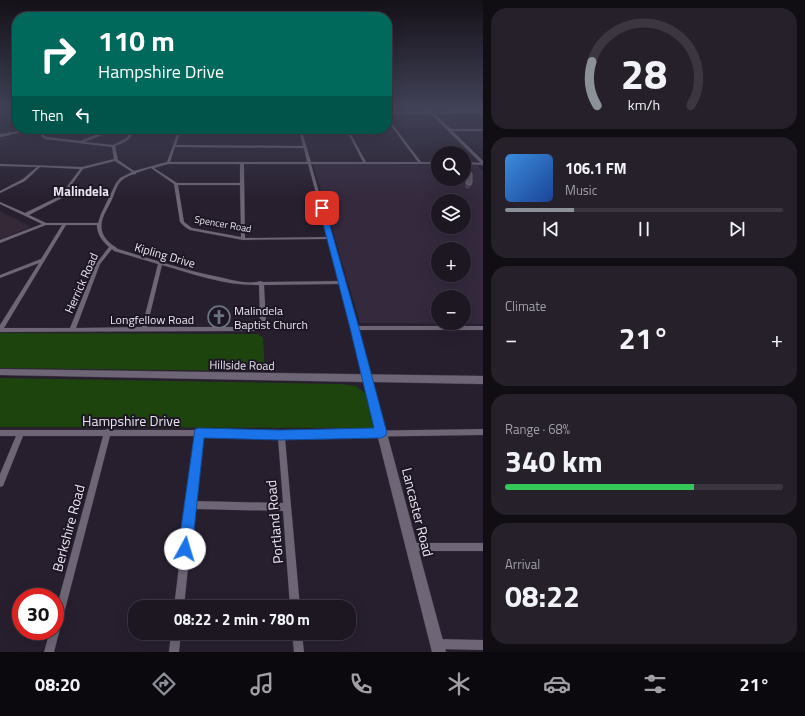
<!DOCTYPE html>
<meta charset="utf-8">
<style>
body{margin:0;font-family:"Titillium Web",sans-serif;background:#25202a;color:#f1f3f6;height:100vh;display:flex;flex-direction:column;font-size:15px;white-space:nowrap}
*{box-sizing:border-box;margin:0}
p{font-size:13px;color:#a09fa5}
.icon{flex:none;width:22px;height:22px;fill:none;stroke:currentColor;stroke-width:2;stroke-linecap:round;stroke-linejoin:round}
.map{position:relative;flex:1;overflow:hidden}
.side{display:flex;flex-direction:column;gap:8px;padding:8px;background:#100d13;width:322px}
.side>*{flex:none}
.guide{position:absolute;left:12px;top:12px;width:380px;height:122px;border-radius:16px;box-shadow:0 4px 16px #0002,0 0 0 1px #3b3640;background:#00695c;color:#fff;overflow:hidden}
.fabs{position:absolute;left:431px;top:146px;display:grid;gap:8px}
.fabs a{display:grid;place-items:center;width:40px;height:40px;border-radius:50%;background:#1d1722;box-shadow:0 4px 16px #0002,0 0 0 1px #3b3640;font-size:20px}
.speed{position:absolute;left:12px;top:588px;display:flex;gap:8px;font-size:20px;font-weight:700;text-align:center}
.speed>*{display:grid;place-content:center;width:52px;height:52px;border-radius:50%;background:#1d1722;box-shadow:0 4px 16px #0002,0 0 0 1px #3b3640;line-height:1}
.speed .limit{border:6px solid #d22;background:#fff;color:#111}
.pin{position:absolute;display:grid;place-items:center;width:34px;height:34px;color:#fff;margin:-17px;border-radius:8px;box-shadow:0 2px 6px #0006}
.me{position:absolute;width:44px;margin:-22px;rotate:6deg;stroke-linejoin:round;filter:drop-shadow(0 0 3px #0008)}
.turn{display:flex;align-items:center;gap:14px;height:84px;padding:0 20px;font-size:18px}
.turn .icon{width:52px;height:52px;stroke-width:2.5}
.turn b{display:block;font-size:28px;line-height:34px}
.then{display:flex;align-items:center;height:38px;padding:0 20px;background:#0003;gap:8px;font-size:15px}
.big{font-size:30px;font-weight:700;line-height:1.1}
.side .tile{flex:1;display:flex;flex-direction:column;justify-content:center;gap:6px;min-width:0;padding:0 14px;border-radius:16px;background:#25202a}
.side .dial{align-items:center;gap:0}
.dial svg{height:104px;overflow:visible;fill:none;stroke:#3b3640;stroke-width:7;stroke-linecap:round;text-anchor:middle}
.dial text{fill:#f1f3f6;stroke:none}
.song{display:flex;align-items:center;gap:12px}
.cover{width:48px;height:48px;border-radius:6px;background:linear-gradient(135deg,hsl(210 70% 55%),hsl(220 70% 35%))}
.played{height:4px;border-radius:2px;background:linear-gradient(90deg,#8c9099 25%,#3b3640 25%)}
.keys{display:flex;justify-content:space-around;direction:ltr}
.heat{display:flex;justify-content:space-between;align-items:center;font-size:22px;direction:ltr}
.charge{height:6px;border-radius:3px;background:linear-gradient(90deg,#34c759 68%,#3b3640 0)}
.trip{position:absolute;left:128px;top:600px;width:228px;height:40px;border-radius:16px;background:#1d1722;box-shadow:0 4px 16px #0002,0 0 0 1px #3b3640;font-weight:700;line-height:40px;text-align:center}
.tab-bar{display:flex;height:64px;justify-content:space-around;align-items:center;background:#0c090e;color:#a09fa5}
.tab-bar .icon{width:28px;height:28px}
.tab-bar .active{color:#8c9099}
.tab-bar b{font-size:18px;color:#f1f3f6}
main{display:flex;flex:1;min-height:0}
.map>svg:first-child{display:block}
.built{fill:#34293d;fill-rule:evenodd}
.medical{fill:#362937}
.green{fill:#1e440e}
.lines{fill:none;stroke-linecap:round;stroke-linejoin:round}
.street-casing{stroke:#403946;stroke-width:0.5}
.secondary-casing{stroke:#403946;stroke-width:1}
.street{fill:#6e6677;fill-rule:evenodd}
.secondary{fill:#6e6677;fill-rule:evenodd}
.wall{fill:#494150}
.building{fill:#5a5361;stroke:#716a77}
.route{fill:#1a73e8;stroke:#114b97}
.labels{text-anchor:middle;dominant-baseline:central;stroke-width:4;stroke-linejoin:round;paint-order:stroke}
.far-street-label{font-size:10px;fill:#e9e4ee;stroke:#1d1624}
.street-label{font-size:12px;fill:#e9e4ee;stroke:#1d1624}
.poi-label{font-size:12px;fill:#e9e4ee;stroke:#1d1624;text-anchor:start}
.far-district-label{font-size:13px;font-weight:bold;fill:#e9e4ee;stroke:#1d1624}
.near-street-label{font-size:14px;fill:#e9e4ee;stroke:#1d1624}
</style>
<main>
<div class="map">
<svg width="483" height="652" viewBox="0 0 483 652">
<rect width="100%" height="100%" fill="#271f2e"/>
<path class="built" d="M313 164 438 165V179H464V165H477L483 171V324L360 323ZM438 201H464V227H438ZM438 249H464V275H438ZM438 297H464V323H438Z"/>
<path class="medical" d="M0 211 30 226 28 228 0 239Z"/>
<path class="green" d="M0 333 258 334 263 338 265 371 0 368Z
M0 378 341 384 356 386 365 393 374 428 0 427Z"/>
<g class="lines">
<g class="street-casing">
<path id="street" d="M483 111V113L387 114V112Z
M387 117 421 162H438V164H311L357 326H483V330H358L371 379 370 381H366L365 379 340 284 264 285 266 322 261 328 253 331 0 332V325L39 263 0 278V275L41 259 62 225H46L0 243V240L42 224 0 204V202L25 213 60 196 80 169 40 167 25 181 0 193V191L23 179 37 167 0 166V164L82 167 114 159 112 147 45 139 41 136 44 129H46L44 136 47 137 80 141 98 134 113 130 126 129 133 130C132 140 123 143 115 146L118 160 134 171 167 162 179 129H181V130L299 131V129H301L311 162H363L346 129H348L366 162H418L387 120ZM120 131 130 132 127 138 113 145 84 142 107 133ZM180 132 300 133 303 146 176 145ZM175 147 304 148 307 162H170ZM115 161 132 172 120 178 116 183 101 214 98 223H46L29 215 62 198 83 169ZM168 164H240V183H177L154 168ZM244 164H308L328 237 245 238ZM151 168 174 184 180 222 185 227 190 230 243 240 328 239 339 281 263 282 261 281C248 285 232 280 219 277 184 270 151 259 118 249 111 244 104 239 102 231 99 219 108 209 112 199 115 193 116 187 120 182 124 178 131 174 136 174V173ZM178 185H240L241 237 192 228 184 222ZM66 225H97C97 234 102 241 109 247L96 264 70 328H4ZM112 249 114 251 158 264 142 327 76 328 100 264ZM162 265C193 274 226 286 259 285L260 322 257 326 253 327H147Z
M36 129H43L0 136V134Z
M449 129H483V131H450Z
M464 162 483 163V165L464 164Z
M108 429 111 430H199L281 432 483 429V435L285 438 300 607H290L283 511 194 509 184 607H174L186 508 185 505 187 502 195 436H110L54 652H44L50 631H55V613L103 436H23L3 486 0 487V474L16 436H0V430H105ZM202 436 278 438 283 503 195 501Z
M411 543H483V551H411L408 550 407 547 408 544Z
M171 633H181L179 652H169Z
M292 633H302L304 652H294Z
M437 639 483 640V650L437 649 434 647 432 644 434 641Z"/>
</g>
<g class="secondary-casing">
<path id="secondary" d="M425 108H429L483 161V165Z
M9 133H10V135L0 137V135Z
M0 369 483 376V384L373 382 446 652H432L364 382 0 375Z"/>
</g>
<use href="#street" class="street"/>
<use href="#secondary" class="secondary"/>
</g>
<path class="wall" d="M467 172 472 183 469 189 465 188V176Z"/>
<path class="building" d="M467 172 472 173V183L471 182V185L467 184Z"/>
<linearGradient id="sky" x2="0" y2="1"><stop stop-color="#151119"/><stop offset="0.54" stop-color="#414257"/><stop offset="1" stop-color="#414257" stop-opacity="0"/></linearGradient>
<rect width="483" height="200" fill="url(#sky)"/>
<path class="route" d="M322 206 325 208 359 328 387 433 385 436 381 438 280 440 204 438 192 549 190 554 185 556 180 554 178 549 195 429 199 428 280 430 374 428 350 328 319 208Z"/>
<defs>
<g id="church-ring" transform="scale(1.15)"><circle r="9.5" fill="#1d1624" stroke="#6b7280" stroke-width="1.5"/><path d="M-1.2-6h2.4v3.5h3.3v2.4h-3.3V6h-2.4V-.1h-3.3v-2.4h3.3Z" fill="#6b7280"/></g>
</defs>
<g fill-rule="evenodd">
<use href="#church-ring" x="219" y="317"/>
</g>
<g class="labels">
<g class="far-street-label">
<text transform="translate(223 224) rotate(10)">Spencer Road</text>
</g>
<g class="street-label">
<text transform="translate(165 255) rotate(16)">Kipling Drive</text>
<text transform="translate(81 283) rotate(-66)">Herrick Road</text>
<text x="152" y="319">Longfellow Road</text>
<text transform="translate(242 365) rotate(1)">Hillside Road</text>
</g>
<g class="poi-label">
<text x="234" y="310">Malindela<tspan x="234" dy="14">Baptist Church</tspan></text>
</g>
<g class="far-district-label">
<text x="81" y="191">Malindela</text>
</g>
<g class="near-street-label">
<text x="131" y="420">Hampshire Drive</text>
<text transform="translate(418 512) rotate(76)">Lancaster Road</text>
<text transform="translate(274 522) rotate(-95)">Portland Road</text>
<text transform="translate(68 528) rotate(-75)">Berkshire Road</text>
</g>
</g>
</svg>
<div class="fabs">
<a><svg class="icon" aria-label="search" viewBox="0 0 24 24"><circle cx="10" cy="10" r="6"/><path d="M15 15l6 6"/></svg></a>
<a><svg class="icon" aria-label="layers" viewBox="0 0 24 24"><path d="M12 4l9 5-9 5-9-5zM3 14l9 5 9-5"/></svg></a>
<a>+</a>
<a>−</a>
</div>
<div class="speed"><div class="limit">30</div></div>
<div class="pin" style="left:322px;top:208px;background:#d93025"><svg class="icon" aria-label="arrive" viewBox="0 0 24 24"><path d="M6 21V4h12l-3 4 3 4H6"/></svg></div>
<svg class="me" style="left:185px;top:549px" viewBox="-20 -20 40 40"><circle r="19" fill="#fff"/><path d="M0-13L10 11 0 6-10 11z" fill="#1a73e8"/></svg>
<div class="trip">08:22 · 2 min · 780 m</div>
<div class="guide">
<div class="turn"><svg class="icon" aria-label="right" viewBox="0 0 24 24"><path d="M7 20v-9h11M14 6l5 5-5 5"/></svg><div><b>110 m</b>Hampshire Drive</div></div>
<div class="then">Then<svg class="icon" aria-label="left" viewBox="0 0 24 24"><path d="M17 20v-9H6M10 6l-5 5 5 5"/></svg></div>
</div>
</div>
<section class="side">
<div class="tile dial"><svg viewBox="0 0 100 80">
<path d="M14 69A42 42 0 1 1 86 69"/>
<path d="M14 69A42 42 0 0 1 10 35" stroke="#8c9099"/>
<text x="50" y="56" font-size="32" font-weight="700">28</text>
<text x="50" y="72" font-size="11">km/h</text>
</svg></div>
<div class="tile">
<div class="song"><i class="cover"></i><div><b>106.1 FM</b><p>Music</p></div></div>
<div class="played"></div>
<div class="keys"><svg class="icon" aria-label="previous" viewBox="0 0 24 24"><path d="M18 5L8 12l10 7zM5 5v14"/></svg><svg class="icon" aria-label="pause" viewBox="0 0 24 24"><path d="M8 5v14M16 5v14"/></svg><svg class="icon" aria-label="next" viewBox="0 0 24 24"><path d="M6 5l10 7-10 7zM19 5v14"/></svg></div>
</div>
<div class="tile"><p>Climate</p>
<div class="heat"><a>−</a><b class="big">21°</b><a>+</a></div>
</div>
<div class="tile"><p>Range · 68%</p><b class="big">340 km</b><div class="charge"></div></div>
<div class="tile"><p>Arrival</p><b class="big">08:22</b></div>
</section>
</main>
<nav class="tab-bar">
<b>08:20</b>
<svg class="icon active" aria-label="directions" viewBox="0 0 24 24"><path d="M12 3l9 9-9 9-9-9zM9 14v-3h6M13 9l2 2-2 2"/></svg>
<svg class="icon" aria-label="music" viewBox="0 0 24 24"><path d="M9 18V5l10-2v13"/><circle cx="6" cy="18" r="3"/><circle cx="16" cy="16" r="3"/></svg>
<svg class="icon" aria-label="phone" viewBox="0 0 24 24"><path d="M5 4h4l2 5-3 2q2 4 5 5l2-3 5 2v4C11 20 4 13 5 4z"/></svg>
<svg class="icon" aria-label="climate" viewBox="0 0 24 24"><path d="M12 3v18M4 7l16 10M4 17L20 7"/></svg>
<svg class="icon" aria-label="car" viewBox="0 0 24 24"><path d="M5 17H2v-5l4-1 3-4h7l3 4 3 1v5h-3M9 17h6M6 11h13"/><circle cx="7" cy="17" r="2"/><circle cx="17" cy="17" r="2"/></svg>
<svg class="icon" aria-label="filters" viewBox="0 0 24 24"><path d="M4 7h16M4 17h16"/><circle cx="9" cy="7" r="2"/><circle cx="15" cy="17" r="2"/></svg>
<b>21°</b>
</nav>
